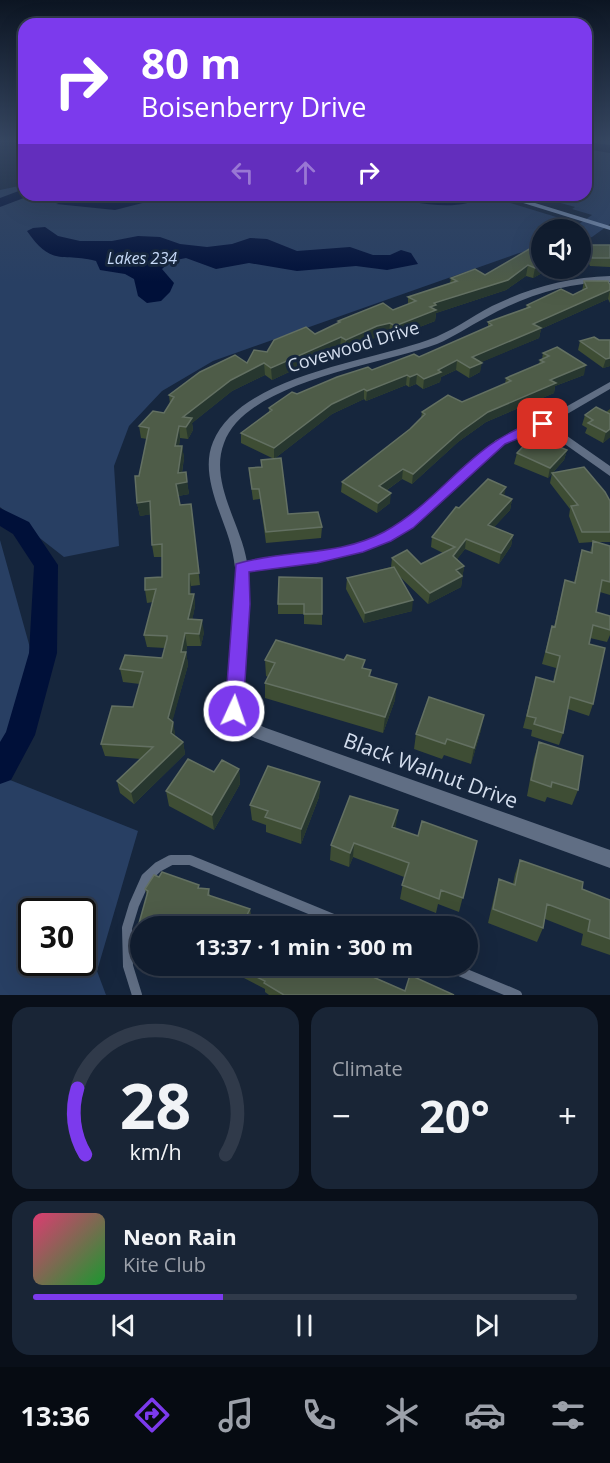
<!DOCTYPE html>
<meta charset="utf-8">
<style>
body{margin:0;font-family:"Open Sans",sans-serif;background:#192536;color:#f1f3f6;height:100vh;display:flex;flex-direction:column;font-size:22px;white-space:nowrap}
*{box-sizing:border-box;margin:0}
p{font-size:20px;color:#9ca1aa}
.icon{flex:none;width:33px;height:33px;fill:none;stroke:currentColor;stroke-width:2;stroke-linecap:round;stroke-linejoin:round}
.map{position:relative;height:995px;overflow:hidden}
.details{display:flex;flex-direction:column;gap:12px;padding:12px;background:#090f19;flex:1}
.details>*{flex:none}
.hud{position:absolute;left:18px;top:18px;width:574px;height:183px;border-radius:18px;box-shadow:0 6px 24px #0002,0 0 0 2px #303a4a;background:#7c3aed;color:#fff;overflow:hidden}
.buttons{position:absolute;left:531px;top:219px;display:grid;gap:12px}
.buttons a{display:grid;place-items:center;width:60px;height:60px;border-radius:50%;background:#101c2e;box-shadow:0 6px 24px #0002,0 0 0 2px #303a4a;font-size:30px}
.speed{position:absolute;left:18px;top:898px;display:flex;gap:12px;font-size:30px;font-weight:700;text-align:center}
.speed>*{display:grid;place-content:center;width:78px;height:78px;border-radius:50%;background:#101c2e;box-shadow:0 6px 24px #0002,0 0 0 2px #303a4a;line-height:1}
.speed .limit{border:3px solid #111;border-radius:9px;background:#fff;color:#111}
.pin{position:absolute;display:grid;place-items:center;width:51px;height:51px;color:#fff;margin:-26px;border-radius:12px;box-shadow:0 3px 9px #0006}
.me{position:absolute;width:66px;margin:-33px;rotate:3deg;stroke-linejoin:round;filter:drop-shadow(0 0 4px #0008)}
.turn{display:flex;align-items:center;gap:21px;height:126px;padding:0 24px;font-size:27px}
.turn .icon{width:78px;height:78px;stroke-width:2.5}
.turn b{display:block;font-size:42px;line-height:51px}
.lanes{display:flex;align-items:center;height:57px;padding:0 24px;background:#0003;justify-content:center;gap:30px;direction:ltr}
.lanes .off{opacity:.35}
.big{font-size:45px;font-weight:700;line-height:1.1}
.details .tile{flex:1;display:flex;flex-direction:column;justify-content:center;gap:9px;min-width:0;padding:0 21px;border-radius:18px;background:#192536}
.details .dial{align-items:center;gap:0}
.dial svg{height:156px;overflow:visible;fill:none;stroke:#303a4a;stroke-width:7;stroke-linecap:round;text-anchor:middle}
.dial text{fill:#f1f3f6;stroke:none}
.song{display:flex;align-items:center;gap:18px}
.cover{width:72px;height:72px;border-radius:9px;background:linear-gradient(135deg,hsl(340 70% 55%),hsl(130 70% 35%))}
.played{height:6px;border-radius:3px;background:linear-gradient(90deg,#7c3aed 35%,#303a4a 35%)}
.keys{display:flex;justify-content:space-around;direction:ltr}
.heat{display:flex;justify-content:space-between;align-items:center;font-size:33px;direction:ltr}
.details .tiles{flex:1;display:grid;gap:12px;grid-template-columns:1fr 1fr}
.tile:last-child{grid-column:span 2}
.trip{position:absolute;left:130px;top:916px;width:348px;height:60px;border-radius:30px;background:#101c2e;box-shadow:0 6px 24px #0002,0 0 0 2px #303a4a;font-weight:700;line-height:60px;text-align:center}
.menu{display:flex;height:96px;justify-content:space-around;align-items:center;background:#060b12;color:#9ca1aa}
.menu .icon{width:42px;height:42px}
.menu .active{color:#7c3aed}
.menu b{font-size:27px;color:#f1f3f6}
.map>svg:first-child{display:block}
.green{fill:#283f63;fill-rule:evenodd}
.water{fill:#001039}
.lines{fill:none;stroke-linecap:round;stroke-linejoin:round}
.river{fill:#001039;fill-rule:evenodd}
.service{stroke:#606e84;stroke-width:10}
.minor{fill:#606e84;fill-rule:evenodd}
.secondary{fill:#8198ba;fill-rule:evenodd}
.wall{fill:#3e4d34}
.shaded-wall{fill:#27372f}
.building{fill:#4e5c48;stroke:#637062;stroke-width:1.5}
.route{fill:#7c3aed;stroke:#51269a;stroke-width:1.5}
.labels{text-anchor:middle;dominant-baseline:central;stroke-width:6;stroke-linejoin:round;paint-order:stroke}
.far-water-label{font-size:16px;font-style:italic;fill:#c7daf8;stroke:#16263d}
.street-label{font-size:18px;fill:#d3dded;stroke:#16263d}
.near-street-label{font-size:21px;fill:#d3dded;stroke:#16263d}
</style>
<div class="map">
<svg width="610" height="995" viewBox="0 0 610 995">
<rect width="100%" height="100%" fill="#16263d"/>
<path class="green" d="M587 142H610V224L592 237 581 240 580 230H542L541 248 519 253 213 361 162 391 129 426 114 466 119 546 64 557 0 507V190L24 185V195H484L579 224 592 215 572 209 575 207 532 195H586Z
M0 540 44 698 0 771Z
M0 776 138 831 97 971 106 995H0ZM32 912H82V963H32Z"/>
<path class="water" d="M79 195H174L115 210 56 204Z
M376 195H428L451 198 484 196C455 215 409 200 376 195Z
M45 227 58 236 80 241H112L138 236 160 237 180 244 207 247 232 244 250 238 267 239 297 251 350 247 373 255H390L401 250 411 253 418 264 387 270 356 266 297 271 249 263 216 269 186 258 171 261 162 269 174 283 170 292 161 301 147 303 138 296 134 279 125 274 100 270 96 261C63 252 52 268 27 231L33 228Z"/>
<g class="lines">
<path class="river" d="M586 142 610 145V153L586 149Z
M24 189V195L29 196 0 207V198Z
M413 195H471L450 205 415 198Z
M0 508 29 522 58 565 57 653 35 735 11 780 0 784V742L6 732 29 653 34 566 13 534 0 526Z"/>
<path class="service" d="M447 966 517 995
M137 995 128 966 127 928 134 905 146 878 158 867 171 860H190L353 927"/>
<path class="minor" d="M610 276V282C565 283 524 296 485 318 469 326 454 337 437 344 381 365 246 381 224 443 209 482 241 524 247 562L317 553 354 544 382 534 404 521 496 440 539 422 610 382V389L550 424 610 466V476L542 428 504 444 412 527 390 540 362 551 317 563 249 571V619L241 701C244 716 253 722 266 728L610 850V868L255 738C239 730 229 720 225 701 232 649 245 591 229 539 220 510 200 473 213 442 240 376 367 362 428 340 451 332 471 317 492 306 529 288 569 277 610 276Z"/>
<path class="secondary" d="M498 195H509L610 226V230Z"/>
</g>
<path class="wall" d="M587 245H610V267L590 266 585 253Z
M531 248 542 268H551L533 278 526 276 506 290 436 313 435 321 394 337 389 334 376 337 346 352 340 348 272 380 265 375 232 391 192 423 193 430 188 439 180 438 179 446H182L184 458 182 473 187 482 189 494 178 496 180 505 191 504 200 585 191 586V594H194L195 606 192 620 204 632 201 646H187L186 652 188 665 172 721 173 722 175 736 183 742 185 754 134 804 120 793 117 781 141 759 105 756 101 744 133 707 140 684 123 682 120 669 162 658 165 648 147 647 144 635 153 602 147 603 145 590 162 577V557H154L152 545 151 514 140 516 137 503 139 476 147 439 141 438 139 426 164 413 170 404 169 395 247 363 267 352 315 334 338 323V321L393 310 408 305V297L450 283 451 278 485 275Z
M584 281 610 285V303L608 299 541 329 539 338 481 362 480 372 469 378 456 370 441 377 440 382 423 389 416 384 409 387 406 385 366 401 364 399 332 414 274 459 241 443V433L269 412V408L297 394 372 370 419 357 488 327V322L526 308 527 305 573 295 582 291Z
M599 340 610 366 603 368 578 350 580 341Z
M543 353 584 375 555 386 554 393 486 422 458 442 412 484 402 479 387 490 390 503 377 513 341 492 342 482 410 429 421 418 422 412 462 402 505 384 506 378 539 364 540 360 542 359Z
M610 409V437L603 443 585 433 587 428 582 425 585 415 606 412Z
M567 450 564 460 548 478 514 464 517 453Z
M261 460 288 514 322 527 321 538 266 543 260 499 253 500 250 478 249 468 261 467Z
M552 473 610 501V542H597L610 546V595L600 592 596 612 610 616V635L607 642 590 638 589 644 593 704 589 716 568 709 563 733 559 745 531 736 532 730 523 728 536 677 553 682 556 668 542 664 552 626 554 627 565 580 574 582 582 550 590 552 593 542 579 543 569 516 570 509 550 483Z
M505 496 512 499 510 510 494 527 513 535 511 546 499 564 465 549 457 559 464 566 461 587 428 604 399 576 412 611 364 623 346 589 347 578 391 567 392 558 421 564 443 553 431 547 432 537 459 508Z
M322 578V625L304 624V614H278V604Z
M265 660 364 668 371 670 370 676 395 700 383 733 265 698V683L268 677 266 676Z
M481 730 471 764 444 755 442 759 414 749 416 734Z
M539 742 578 790 572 805 547 797 545 802 527 796 534 758Z
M239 769 240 784 214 830 169 806 166 791 214 772Z
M320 782 319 797 301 844 266 832V825L252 820 250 805Z
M398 810 395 828 418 836 477 841 459 912 438 904 436 913 400 899 404 877 353 857 349 867 330 860 331 845Z
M520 860 582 889 610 900V955L581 945 583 934 545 919 543 928 537 942 488 923 495 893 499 879 513 884 515 874Z
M159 877 199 888 209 889 210 896 250 909 251 916 264 922 265 927H141V943H139L136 934 147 895 145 889Z
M214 966H339L342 969 374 977 405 991 454 995H269L265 992V989L242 977H233Z"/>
<path class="shaded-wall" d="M542 264V268H551L533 278 535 268Z
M528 265 526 276 506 290 436 313 435 321 394 337 395 326 430 307 434 303Z
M610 290 608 299 541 329 539 338 470 367 472 357 533 324Z
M390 323 389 334 376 337 346 352V340L377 326Z
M341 337 340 348 272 380 271 368Z
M610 358V366L603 368 606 359Z
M457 360 456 370 441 377 440 382 423 389 424 379 438 370Z
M264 363 265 375 232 391 192 423 193 430 188 439 186 427 183 417 231 380Z
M482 363 480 372 469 378 470 368Z
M586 365 584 375 555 386 554 393 486 422 458 442 412 484 413 474 460 432 488 412 550 380Z
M417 374 416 384 409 387 410 377Z
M407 375 406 385 366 401 367 391Z
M364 389V399L332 414 274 459V448L332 404Z
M179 426 180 438 177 458 175 446Z
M610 429V437L603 443 606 432Z
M182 446 184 458 180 483 187 482 189 494 178 496 176 484Z
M567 450 564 460 548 478 550 468Z
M403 469 402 479 378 496 379 486Z
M506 487 504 497 500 494Z
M391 493 390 503 377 513 378 503Z
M512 499 510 510 486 536 488 525Z
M150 501 152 514 140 516 137 503Z
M513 535 511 546 499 564 501 553Z
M466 539 465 549 452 566 453 556Z
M464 566 461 587 428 604 430 593 456 570Z
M189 574 191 586V606L189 594Z
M194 594 195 606 190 632 188 619Z
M413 600 412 611 364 623 365 613Z
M202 620 204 632 201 646 199 634Z
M185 633 187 646 185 657 186 652 188 665 170 730 168 718Z
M397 684 395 700 383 733 385 717Z
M484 715 481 730 471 764 474 748Z
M173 722 175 734 173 745 171 733Z
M183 742 185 754 134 804 131 792Z
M239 769 240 784 214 830 212 815Z
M320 782 319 797 301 844V829Z
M398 810 396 825 390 842 392 827Z
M354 843 353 857 349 867 350 853Z"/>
<path class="building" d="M587 245H610V258H592Z
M542 247V264L535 268 528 265 508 280 434 303 436 305 430 307 436 310 395 326 390 323 377 326 346 340 341 337 271 368 264 363 231 380 183 417 192 418 186 427 179 426 175 446H182L178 473 186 472 187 482 176 484 180 505 191 504 199 573 189 574V594H194L188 619 202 620 199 634 185 633 181 652H186L168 718 173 722 171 733 183 742 131 792 117 781 153 747 101 744 112 706 133 707 143 672 120 669 125 655 162 658 167 639V636L144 635 156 589 145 590V578L162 577V544L152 545 150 501 137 503 135 476H139L149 428 139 426 153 411 164 413 174 397 169 395 200 372 235 355 247 363 254 350 267 352 274 340 306 327 315 334 340 322 338 321 383 303 393 310 416 301 408 297 457 281 451 278 475 269 485 275 531 248Z
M584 281H608L610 285V290L533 324 541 328 472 357 482 363 470 368 457 360 438 370 441 372 424 379 417 374 410 377 407 375 367 391 364 389 332 404 274 448 241 433 272 410 269 408 292 392 297 394 337 377 368 367 372 370 414 354 419 357 492 325 488 322 530 307 527 305 561 289 573 295 587 288Z
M594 337 599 340H610V358L606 359 580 341Z
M557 347 586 365 550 380 556 383 488 412 460 432 413 474 403 469 379 486 391 493 378 503 342 482 410 429 425 414 422 412 448 395 462 402 511 381 506 378 544 362 540 360 549 356 543 353Z
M596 407 610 414V429L606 432 588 423 593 420 585 415Z
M533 436 567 450 550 468 517 453Z
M281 458 288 514 318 512 322 527 266 532 259 489H252L249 468 262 467 261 460Z
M584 467 605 492 610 501V532H582L571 506 578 505 552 473Z
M488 479 506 487 500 494 512 499 488 525 513 535 501 553 466 539 453 556 464 566 456 570 462 576 430 593 392 558 407 550 421 564 455 547 432 537 456 507 459 508Z
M593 541 610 546V582L602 580 596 612 610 616V630L593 625 589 644 605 648 593 704 570 697 563 733 534 724 536 718 527 716 536 677 554 682 560 656 546 652 552 626 555 627 565 580 575 583 582 550 592 553Z
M394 567 413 600 365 613 347 578Z
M279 577 322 578V614H304V604H278Z
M276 640 344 660 347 655 365 660 362 668 371 670 369 676 397 684 385 717 265 683 275 663 265 660Z
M429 697 484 715 474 748 447 739 445 744 416 734Z
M539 742 583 756 578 790 552 782 551 787 531 780Z
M188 759 214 772 222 760 239 769 212 815 166 791Z
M268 766 320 782 301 829 265 817 268 811 250 805Z
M350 796 398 810 392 827 418 836 422 821 477 841 463 898 441 890 439 899 402 885 409 863 354 843 350 853 331 845Z
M520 860 583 882 582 889 610 900V939L588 931 590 920 547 904 543 928 493 909 499 879 515 885Z
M162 872 199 885 198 888 209 889 208 895 250 909 247 915 264 922 262 927H141V935L136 934 148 891 145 889 154 875 159 877Z
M287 919 306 927H283Z
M228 966H339L342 969 343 966H373L376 967 373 977 405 991 410 975 454 995H284L264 983 265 981 240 969 231 968Z"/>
<linearGradient id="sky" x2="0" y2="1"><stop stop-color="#0c1522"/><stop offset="0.5" stop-color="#364762"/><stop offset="1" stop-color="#364762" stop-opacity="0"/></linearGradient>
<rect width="610" height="282" fill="url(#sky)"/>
<path class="route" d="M543 420 550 424 548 426 505 444 413 528 391 541 363 552 317 563 249 572 250 604 243 711 240 717 234 719 228 717 225 711 236 564C285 549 338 557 384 532 443 500 474 437 543 420Z"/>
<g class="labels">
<g class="far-water-label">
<text x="142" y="258">Lakes 234</text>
</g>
<g class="street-label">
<text transform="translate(353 346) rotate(-17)">Covewood Drive</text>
</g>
<g class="near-street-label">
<text transform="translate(431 770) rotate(20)">Black Walnut Drive</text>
</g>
</g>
</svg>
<div class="buttons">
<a><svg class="icon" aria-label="sound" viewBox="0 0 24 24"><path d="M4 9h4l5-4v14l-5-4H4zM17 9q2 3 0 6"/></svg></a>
</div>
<div class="speed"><div class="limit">30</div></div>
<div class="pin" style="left:543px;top:424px;background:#d93025"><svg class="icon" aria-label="arrive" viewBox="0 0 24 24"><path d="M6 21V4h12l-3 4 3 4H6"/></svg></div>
<svg class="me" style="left:234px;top:711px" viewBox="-20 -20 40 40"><circle r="17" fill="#7c3aed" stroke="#fff" stroke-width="3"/><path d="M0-11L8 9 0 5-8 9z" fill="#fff"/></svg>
<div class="trip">13:37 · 1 min · 300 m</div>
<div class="hud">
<div class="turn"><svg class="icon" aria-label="right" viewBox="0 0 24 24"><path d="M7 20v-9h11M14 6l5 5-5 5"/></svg><div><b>80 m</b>Boisenberry Drive</div></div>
<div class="lanes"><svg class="icon off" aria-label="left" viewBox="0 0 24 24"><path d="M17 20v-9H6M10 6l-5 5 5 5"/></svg><svg class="icon off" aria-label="ahead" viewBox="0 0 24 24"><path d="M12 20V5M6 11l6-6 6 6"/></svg><svg class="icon" aria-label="right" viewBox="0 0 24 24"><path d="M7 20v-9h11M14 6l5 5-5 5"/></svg></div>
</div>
</div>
<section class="details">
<div class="tiles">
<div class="tile dial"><svg viewBox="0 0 100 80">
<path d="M14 69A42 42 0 1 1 86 69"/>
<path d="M14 69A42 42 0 0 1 10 35" stroke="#7c3aed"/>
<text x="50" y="56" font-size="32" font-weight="700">28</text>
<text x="50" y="72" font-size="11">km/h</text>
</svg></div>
<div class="tile"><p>Climate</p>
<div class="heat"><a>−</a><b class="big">20°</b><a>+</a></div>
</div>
<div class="tile">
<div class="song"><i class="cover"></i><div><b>Neon Rain</b><p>Kite Club</p></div></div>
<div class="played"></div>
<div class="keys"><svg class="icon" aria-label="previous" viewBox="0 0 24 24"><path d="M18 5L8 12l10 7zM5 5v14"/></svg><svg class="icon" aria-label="pause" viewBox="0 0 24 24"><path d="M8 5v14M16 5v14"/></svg><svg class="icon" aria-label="next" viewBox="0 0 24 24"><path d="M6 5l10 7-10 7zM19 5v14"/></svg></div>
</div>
</div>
</section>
<nav class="menu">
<b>13:36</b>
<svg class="icon active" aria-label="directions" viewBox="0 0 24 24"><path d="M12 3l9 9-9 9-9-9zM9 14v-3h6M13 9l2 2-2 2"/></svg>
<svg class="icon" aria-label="music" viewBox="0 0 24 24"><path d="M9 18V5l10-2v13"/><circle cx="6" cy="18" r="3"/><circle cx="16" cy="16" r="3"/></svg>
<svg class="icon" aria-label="phone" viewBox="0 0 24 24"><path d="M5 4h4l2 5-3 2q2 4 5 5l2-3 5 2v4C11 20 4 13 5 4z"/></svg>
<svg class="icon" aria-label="climate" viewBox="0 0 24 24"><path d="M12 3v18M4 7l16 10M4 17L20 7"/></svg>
<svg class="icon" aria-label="car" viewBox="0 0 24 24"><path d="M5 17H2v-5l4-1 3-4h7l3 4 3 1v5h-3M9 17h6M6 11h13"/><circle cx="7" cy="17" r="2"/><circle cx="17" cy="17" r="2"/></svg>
<svg class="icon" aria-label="filters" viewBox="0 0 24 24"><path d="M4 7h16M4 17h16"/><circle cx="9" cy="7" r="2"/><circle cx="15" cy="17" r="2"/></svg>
</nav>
